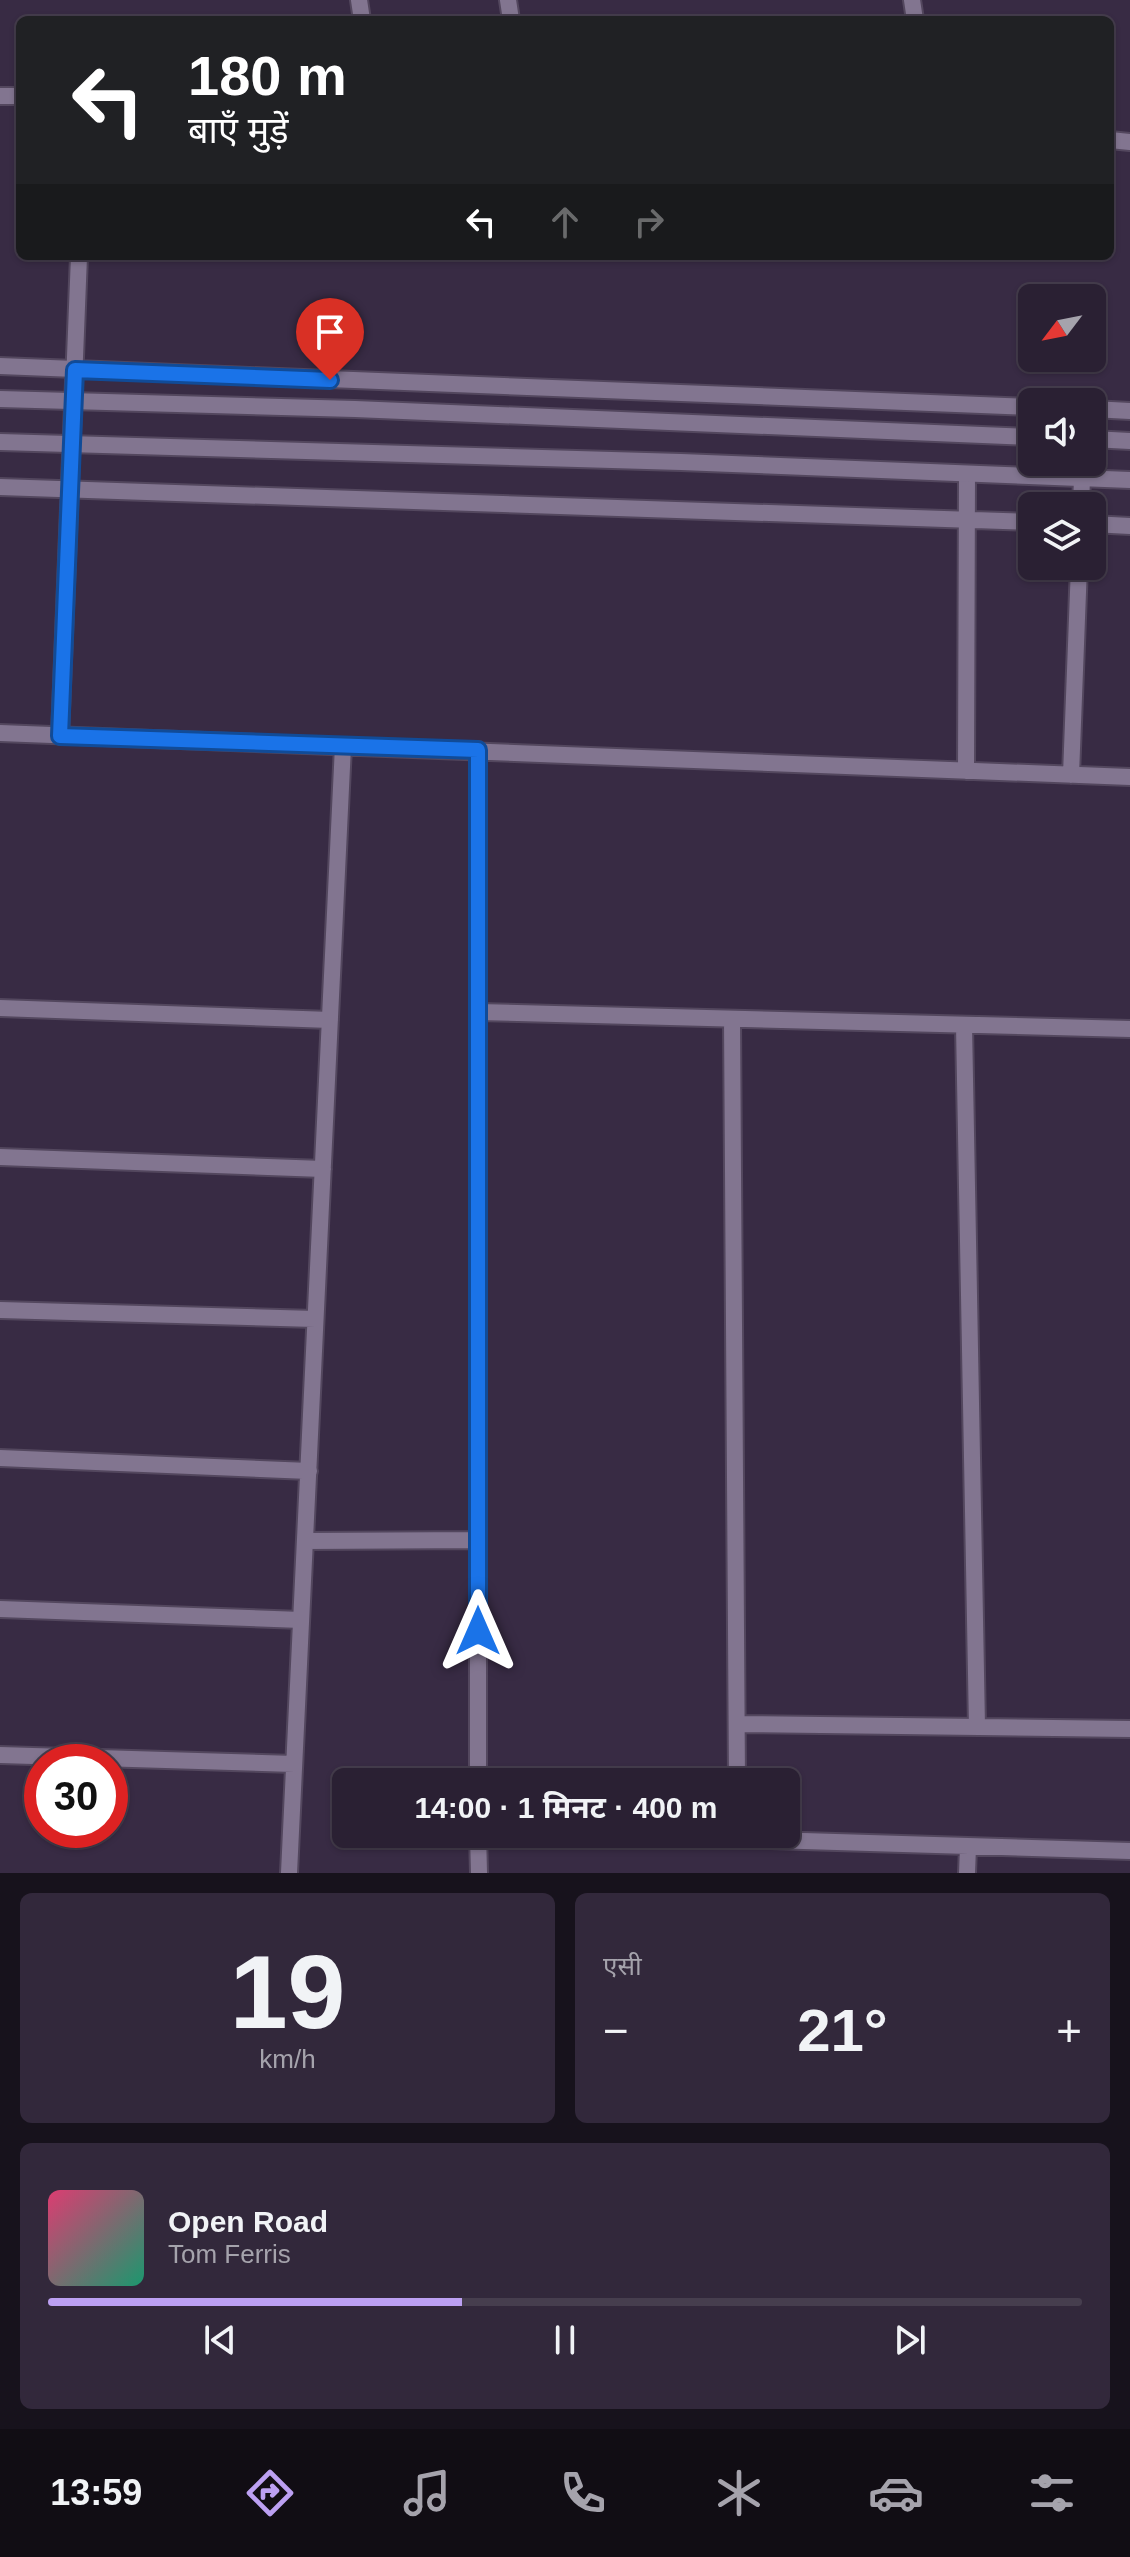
<!DOCTYPE html>
<html lang="hi">
<meta charset="utf-8">
<style>
body{margin:0;font-family:Helvetica,"Noto Sans Devanagari",sans-serif;background:#32283b;color:#f1f3f6;height:100vh;display:flex;flex-direction:column;font-size:30px;white-space:nowrap}
*{box-sizing:border-box;margin:0}
p{font-size:26px;color:#a5a3ac}
.icon{flex:none;width:44px;height:44px;fill:none;stroke:currentColor;stroke-width:2;stroke-linecap:round;stroke-linejoin:round}
.map{position:relative;height:1873px;overflow:hidden}
.panel{display:flex;flex-direction:column;gap:20px;padding:20px;background:#17121c;flex:1}
.panel>*{flex:none}
.guide{position:absolute;left:16px;top:16px;width:1098px;height:244px;border-radius:12px;box-shadow:0 2px 6px #0004,0 0 0 2px #463e4e;background:#202124;color:#fff;overflow:hidden}
.needle{width:52px;rotate:238deg}
.tools{position:absolute;left:1018px;top:284px;display:grid;gap:16px}
.tools a{display:grid;place-items:center;width:88px;height:88px;border-radius:12px;background:#2a2033;box-shadow:0 2px 6px #0004,0 0 0 2px #463e4e;font-size:40px}
.speed{position:absolute;left:24px;top:1744px;display:flex;gap:16px;font-size:40px;font-weight:700;text-align:center}
.speed>*{display:grid;place-content:center;width:104px;height:104px;border-radius:50%;background:#2a2033;box-shadow:0 2px 6px #0004,0 0 0 2px #463e4e;line-height:1}
.speed .limit{border:12px solid #d22;background:#fff;color:#111}
.pin{position:absolute;display:grid;place-items:center;width:68px;height:68px;color:#fff;margin:-82px -34px;border-radius:50% 50% 50% 0;rotate:-45deg;box-shadow:0 0 8px #0007}
.pin .icon{rotate:45deg}
.me{position:absolute;width:88px;margin:-44px;rotate:0deg;stroke-linejoin:round;filter:drop-shadow(0 0 6px #0008)}
.turn{display:flex;align-items:center;gap:28px;height:168px;padding:0 40px;font-size:36px}
.turn .icon{width:104px;height:104px;stroke-width:2.5}
.turn b{display:block;font-size:56px;line-height:68px}
.lanes{display:flex;align-items:center;height:76px;padding:0 40px;background:#0003;justify-content:center;gap:40px;direction:ltr}
.lanes .off{opacity:.35}
.big{font-size:60px;font-weight:700;line-height:1.1}
.panel .card{flex:1;display:flex;flex-direction:column;justify-content:center;gap:12px;min-width:0;padding:0 28px;border-radius:12px;background:#32283b}
.panel .dial{align-items:center;gap:0}
.dial b{font-size:104px;line-height:1}
.song{display:flex;align-items:center;gap:24px}
.cover{width:96px;height:96px;border-radius:12px;background:linear-gradient(135deg,hsl(340 70% 55%),hsl(160 70% 35%))}
.played{height:8px;border-radius:4px;background:linear-gradient(90deg,#bca0f2 40%,#463e4e 40%)}
.keys{display:flex;justify-content:space-around;direction:ltr}
.heat{display:flex;justify-content:space-between;align-items:center;font-size:44px;direction:ltr}
.panel .tiles{flex:1;display:grid;gap:20px;grid-template-columns:1fr 1fr}
.card:last-child{grid-column:span 2}
.trip{position:absolute;left:332px;top:1768px;width:468px;height:80px;border-radius:12px;background:#2a2033;box-shadow:0 2px 6px #0004,0 0 0 2px #463e4e;font-weight:700;line-height:80px;text-align:center}
.menu{display:flex;height:128px;justify-content:space-around;align-items:center;background:#110d14;color:#a5a3ac}
.menu .icon{width:56px;height:56px}
.menu .selected{color:#bca0f2}
.menu b{font-size:36px;color:#f1f3f6}
.map>svg:first-child{display:block}
.lines{fill:none;stroke-linecap:round;stroke-linejoin:round}
.minor-casing{stroke:#53475e;stroke-width:20}
.tertiary-casing{stroke:#53475e;stroke-width:20}
.minor{stroke:#827590;stroke-width:16}
.tertiary{stroke:#827590;stroke-width:16}
.route-casing{stroke:#114b97;stroke-width:20}
.route{stroke:#1a73e8;stroke-width:14}
</style>
<div class="map">
<svg width="1130" height="1873" viewBox="0 0 1130 1873">
<rect width="100%" height="100%" fill="#382b44"/>
<g class="lines">
<g class="minor-casing">
<path id="minor" d="M359 0 362 20
M508 0 511 20
M912 0 915 20
M0 96H20
M1110 140 1130 142
M0 366 1032 407
M1092 409 1130 411
M0 487 1032 522
M1081 506 1082 478
M1092 524 1130 526
M0 733 1130 777
M60 736 79 256
M478 750V1782
M966 771 967 474
M1071 775 1079 566
M0 1008 330 1020
M478 1012 1130 1029
M732 1019 737 1782
M964 1025 977 1727
M0 1157 323 1169
M0 1310 315 1319
M0 1458 309 1471
M305 1541 478 1540
M0 1609 301 1620
M737 1724 1130 1729
M0 1755 294 1764
M478 1834 479 1873
M577 1834 1130 1851
M289 1873 343 746
M967 1873 968 1847"/>
</g>
<g class="tertiary-casing">
<path id="tertiary" d="M0 399 355 409 1032 437
M1092 439 1130 441
M0 442 681 462 1130 480"/>
</g>
<use href="#minor" class="minor"/>
<use href="#tertiary" class="tertiary"/>
</g>
<g class="lines">
<g class="route-casing">
<path id="route" d="M330 380 75 370 60 736 478 750V1631"/>
</g>
<use href="#route" class="route"/>
</g>
</svg>
<div class="tools">
<a><svg class="needle" viewBox="-14 -14 28 28"><path d="M0-13l5 13h-10z" fill="#e53935"/><path d="M0 13l5-13h-10z" fill="#a5a3ac"/></svg></a>
<a><svg class="icon" aria-label="sound" viewBox="0 0 24 24"><path d="M4 9h4l5-4v14l-5-4H4zM17 9q2 3 0 6"/></svg></a>
<a><svg class="icon" aria-label="layers" viewBox="0 0 24 24"><path d="M12 4l9 5-9 5-9-5zM3 14l9 5 9-5"/></svg></a>
</div>
<div class="speed"><div class="limit">30</div></div>
<div class="pin" style="left:330px;top:380px;background:#d93025"><svg class="icon" aria-label="arrive" viewBox="0 0 24 24"><path d="M6 21V4h12l-3 4 3 4H6"/></svg></div>
<svg class="me" style="left:478px;top:1631px" viewBox="-20 -20 40 40"><path d="M0-17L14 15 0 8-14 15z" fill="#1a73e8" stroke="#fff" stroke-width="4"/></svg>
<div class="trip">14:00 · 1 मिनट · 400 m</div>
<div class="guide">
<div class="turn"><svg class="icon" aria-label="left" viewBox="0 0 24 24"><path d="M17 20v-9H6M10 6l-5 5 5 5"/></svg><div><b>180 m</b>बाएँ मुड़ें</div></div>
<div class="lanes"><svg class="icon" aria-label="left" viewBox="0 0 24 24"><path d="M17 20v-9H6M10 6l-5 5 5 5"/></svg><svg class="icon off" aria-label="ahead" viewBox="0 0 24 24"><path d="M12 20V5M6 11l6-6 6 6"/></svg><svg class="icon off" aria-label="right" viewBox="0 0 24 24"><path d="M7 20v-9h11M14 6l5 5-5 5"/></svg></div>
</div>
</div>
<section class="panel">
<div class="tiles">
<div class="card dial"><b>19</b><p>km/h</p></div>
<div class="card"><p>एसी</p>
<div class="heat"><a>−</a><b class="big">21°</b><a>+</a></div>
</div>
<div class="card">
<div class="song"><i class="cover"></i><div><b>Open Road</b><p>Tom Ferris</p></div></div>
<div class="played"></div>
<div class="keys"><svg class="icon" aria-label="previous" viewBox="0 0 24 24"><path d="M18 5L8 12l10 7zM5 5v14"/></svg><svg class="icon" aria-label="pause" viewBox="0 0 24 24"><path d="M8 5v14M16 5v14"/></svg><svg class="icon" aria-label="next" viewBox="0 0 24 24"><path d="M6 5l10 7-10 7zM19 5v14"/></svg></div>
</div>
</div>
</section>
<nav class="menu">
<b>13:59</b>
<svg class="icon selected" aria-label="directions" viewBox="0 0 24 24"><path d="M12 3l9 9-9 9-9-9zM9 14v-3h6M13 9l2 2-2 2"/></svg>
<svg class="icon" aria-label="music" viewBox="0 0 24 24"><path d="M9 18V5l10-2v13"/><circle cx="6" cy="18" r="3"/><circle cx="16" cy="16" r="3"/></svg>
<svg class="icon" aria-label="phone" viewBox="0 0 24 24"><path d="M5 4h4l2 5-3 2q2 4 5 5l2-3 5 2v4C11 20 4 13 5 4z"/></svg>
<svg class="icon" aria-label="climate" viewBox="0 0 24 24"><path d="M12 3v18M4 7l16 10M4 17L20 7"/></svg>
<svg class="icon" aria-label="car" viewBox="0 0 24 24"><path d="M5 17H2v-5l4-1 3-4h7l3 4 3 1v5h-3M9 17h6M6 11h13"/><circle cx="7" cy="17" r="2"/><circle cx="17" cy="17" r="2"/></svg>
<svg class="icon" aria-label="filters" viewBox="0 0 24 24"><path d="M4 7h16M4 17h16"/><circle cx="9" cy="7" r="2"/><circle cx="15" cy="17" r="2"/></svg>
</nav>
